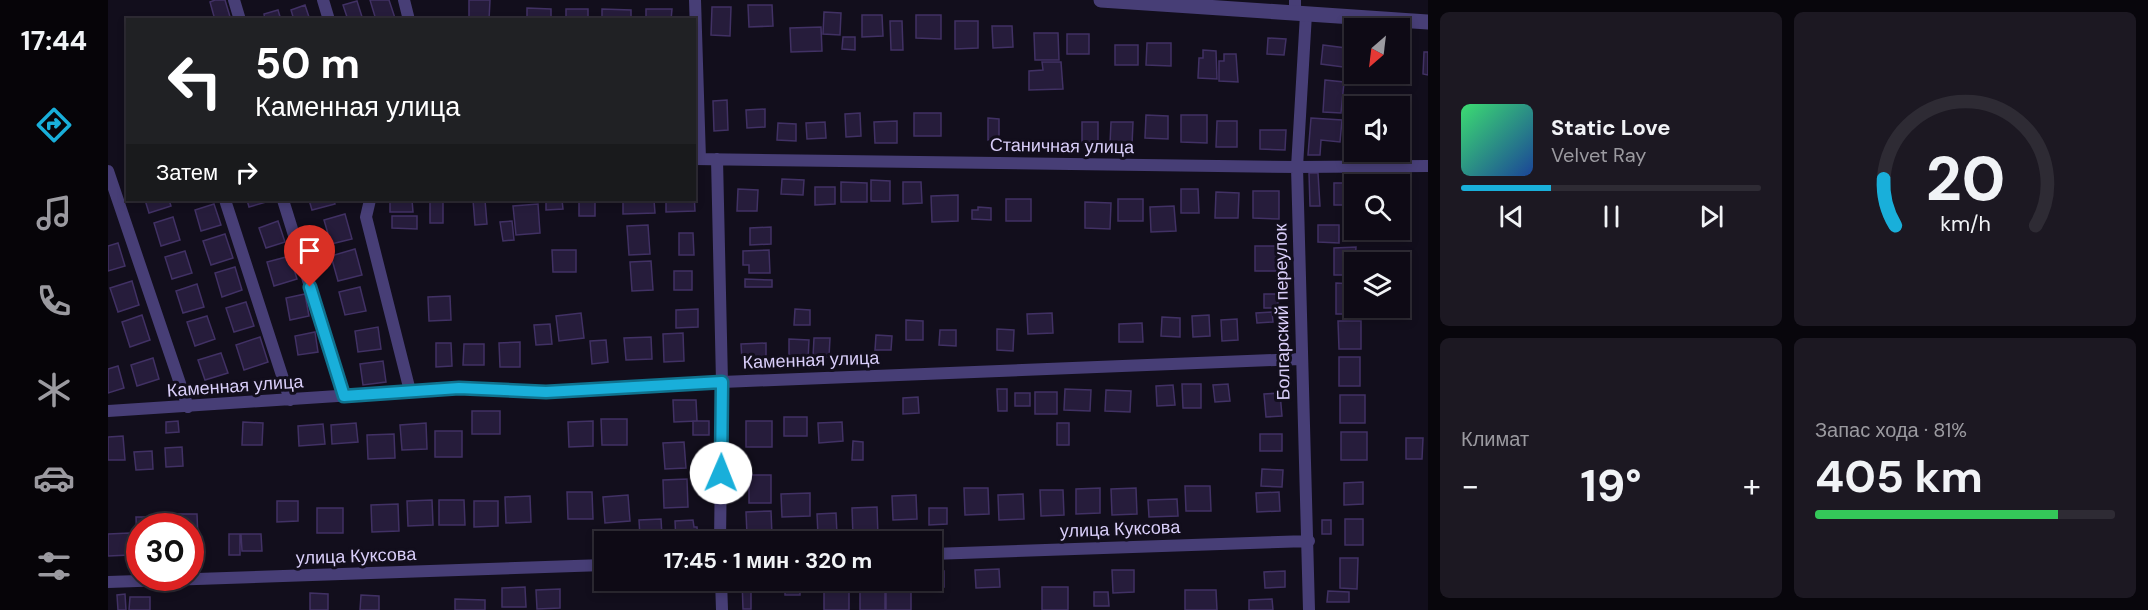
<!DOCTYPE html>
<html lang="ru">
<meta charset="utf-8">
<style>
body{margin:0;font-family:"DM Sans",sans-serif;background:#1c1822;color:#f1f3f6;height:100vh;display:flex;flex-direction:column;font-size:22px;white-space:nowrap}
*{box-sizing:border-box;margin:0}
p{font-size:20px;color:#9b9aa0}
.icon{flex:none;width:33px;height:33px;fill:none;stroke:currentColor;stroke-width:2;stroke-linecap:round;stroke-linejoin:round}
.map{position:relative;flex:1;overflow:hidden}
.sheet{display:flex;flex-direction:column;gap:12px;padding:12px;background:#08060c;width:720px}
.sheet>*{flex:none}
.hud{position:absolute;left:18px;top:18px;width:570px;height:183px;border-radius:0px;box-shadow:0 3px 9px #0003,0 0 0 2px #2e2b34;background:#202124;color:#fff;overflow:hidden}
.needle{width:39px;rotate:208deg}
.fabs{position:absolute;left:1236px;top:18px;display:grid;gap:12px}
.fabs a{display:grid;place-items:center;width:66px;height:66px;border-radius:0px;background:#0e0a15;box-shadow:0 3px 9px #0003,0 0 0 2px #2e2b34;font-size:30px}
.speed{position:absolute;left:18px;top:513px;display:flex;gap:12px;font-size:30px;font-weight:700;text-align:center}
.speed>*{display:grid;place-content:center;width:78px;height:78px;border-radius:50%;background:#0e0a15;box-shadow:0 3px 9px #0003,0 0 0 2px #2e2b34;line-height:1}
.speed .limit{border:9px solid #d22;background:#fff;color:#111}
.pin{position:absolute;display:grid;place-items:center;width:51px;height:51px;color:#fff;margin:-62px -26px;border-radius:50% 50% 50% 0;rotate:-45deg;box-shadow:0 0 6px #0007}
.pin .icon{rotate:45deg}
.me{position:absolute;width:66px;margin:-33px;rotate:1deg;stroke-linejoin:round;filter:drop-shadow(0 0 4px #0008)}
.turn{display:flex;align-items:center;gap:21px;height:126px;padding:0 30px;font-size:27px}
.turn .icon{width:78px;height:78px;stroke-width:2.5}
.turn b{display:block;font-size:42px;line-height:51px}
.then{display:flex;align-items:center;height:57px;padding:0 30px;background:#0003;gap:12px;font-size:22px}
.big{font-size:45px;font-weight:700;line-height:1.1}
.sheet .tile{flex:1;display:flex;flex-direction:column;justify-content:center;gap:9px;min-width:0;padding:0 21px;border-radius:9px;background:#1c1822}
.sheet .dial{align-items:center;gap:0}
.dial svg{height:156px;overflow:visible;fill:none;stroke:#2e2b34;stroke-width:7;stroke-linecap:round;text-anchor:middle}
.dial text{fill:#f1f3f6;stroke:none}
.song{display:flex;align-items:center;gap:18px}
.cover{width:72px;height:72px;border-radius:9px;background:linear-gradient(135deg,hsl(140 70% 55%),hsl(220 70% 35%))}
.played{height:6px;border-radius:3px;background:linear-gradient(90deg,#19afda 30%,#2e2b34 30%)}
.keys{display:flex;justify-content:space-around;direction:ltr}
.heat{display:flex;justify-content:space-between;align-items:center;font-size:33px;direction:ltr}
.charge{height:9px;border-radius:4px;background:linear-gradient(90deg,#34c759 81%,#2e2b34 0)}
.sheet .tiles{flex:1;display:grid;gap:12px;grid-template-columns:repeat(2,1fr)}
.trip{position:absolute;left:486px;top:531px;width:348px;height:60px;border-radius:0px;background:#0e0a15;box-shadow:0 3px 9px #0003,0 0 0 2px #2e2b34;font-weight:700;line-height:60px;text-align:center}
main{display:flex;flex:1;min-height:0}
.dock{display:flex;flex-direction:column;width:108px;justify-content:space-around;align-items:center;background:#060408;color:#9b9aa0}
.dock .icon{width:42px;height:42px}
.dock .active{color:#19afda}
.dock b{font-size:27px;color:#f1f3f6}
.map>svg:first-child{display:block}
.building{fill:#261c3b;stroke:#413164;stroke-width:1.5}
.lines{fill:none;stroke-linecap:round;stroke-linejoin:round}
.minor{stroke:#473e76;stroke-width:12}
.tertiary{stroke:#473e76;stroke-width:15}
.route-casing{stroke:#10728e;stroke-width:15}
.route{stroke:#19afda;stroke-width:10}
.labels{text-anchor:middle;dominant-baseline:central;stroke-width:6;stroke-linejoin:round;paint-order:stroke}
.street-label{font-size:18px;fill:#d9cef9;stroke:#120e1c}
</style>
<main>
<nav class="dock">
<b>17:44</b>
<svg class="icon active" aria-label="directions" viewBox="0 0 24 24"><path d="M12 3l9 9-9 9-9-9zM9 14v-3h6M13 9l2 2-2 2"/></svg>
<svg class="icon" aria-label="music" viewBox="0 0 24 24"><path d="M9 18V5l10-2v13"/><circle cx="6" cy="18" r="3"/><circle cx="16" cy="16" r="3"/></svg>
<svg class="icon" aria-label="phone" viewBox="0 0 24 24"><path d="M5 4h4l2 5-3 2q2 4 5 5l2-3 5 2v4C11 20 4 13 5 4z"/></svg>
<svg class="icon" aria-label="climate" viewBox="0 0 24 24"><path d="M12 3v18M4 7l16 10M4 17L20 7"/></svg>
<svg class="icon" aria-label="car" viewBox="0 0 24 24"><path d="M5 17H2v-5l4-1 3-4h7l3 4 3 1v5h-3M9 17h6M6 11h13"/><circle cx="7" cy="17" r="2"/><circle cx="17" cy="17" r="2"/></svg>
<svg class="icon" aria-label="filters" viewBox="0 0 24 24"><path d="M4 7h16M4 17h16"/><circle cx="9" cy="7" r="2"/><circle cx="15" cy="17" r="2"/></svg>
</nav>
<div class="map">
<svg width="1320" height="610" viewBox="0 0 1320 610">
<rect width="100%" height="100%" fill="#120e1c"/>
<path class="building" d="M107 0H117L123 20H107L102 2Z
M262 0H281L287 18 268 20Z
M361 0H382L381 20H361Z
M249 1 255 20H240L235 5Z
M197 5 202 20H186L183 10Z
M640 5H664L665 26 641 27Z
M604 7H623L622 36 603 35Z
M419 8 443 9V20H419Z
M458 9H480V20H458Z
M494 9 523 10V20H494Z
M538 9H564L563 20H538Z
M170 10 173 20H157L156 14Z
M716 12 733 13 732 35 715 34Z
M754 15H774L775 36 754 37Z
M808 15H833V39L808 38Z
M782 21H794L795 50H783Z
M847 21H870V48L847 49Z
M884 26H904L905 47 885 48Z
M713 27 714 51 683 52 682 28Z
M926 33H950L951 60H927Z
M959 34H981V54H959Z
M735 37H747V50L734 49Z
M1160 38 1178 39 1176 55 1159 54Z
M1039 43H1063V66L1038 65Z
M1007 45H1030V65H1007Z
M1215 45 1238 48 1235 67 1213 64Z
M1095 50 1108 51 1109 79 1090 78 1091 58H1095Z
M1316 52H1320V75L1315 74Z
M1116 54H1128L1130 82 1111 81V61H1116Z
M1245 58 1246 74H1268V81L1244 80Z
M1292 58H1302L1301 80 1276 79V74H1292Z
M934 62H953L955 89 921 90V71L935 70Z
M1217 80 1236 82 1233 113 1215 112Z
M619 100 620 130 606 131 605 101Z
M657 109V127L639 128 638 110Z
M752 113 753 136 738 137 737 114Z
M806 113H833V136H806Z
M1038 115 1060 116V139L1037 138Z
M1073 115H1099V143L1073 142Z
M1292 116H1303L1302 139 1292 138Z
M880 118 891 119V140H880Z
M1203 118 1234 120 1232 142 1213 140 1212 155H1200Z
M789 121V143H767L766 122Z
M1109 121H1129V147H1108Z
M717 122 718 138 699 139 698 123Z
M974 122H990V142H974Z
M1003 122H1025L1024 145 1002 144Z
M670 123 688 124V141L669 140Z
M1152 130H1178L1177 150 1152 149Z
M1201 173H1210L1212 206H1202Z
M674 179 696 180 695 195 673 194Z
M763 180 782 181V201H763Z
M733 182 759 183V202H733Z
M795 182H813L814 203 795 204Z
M1226 183H1244V205H1226Z
M707 187H727V204L707 205Z
M630 189 650 190 649 211H629Z
M1073 189H1090L1091 213H1073Z
M1145 191H1171V219L1145 218Z
M1108 192 1131 193 1130 218H1107Z
M586 193 587 211 558 212V200H586Z
M850 195V221L824 222 823 196Z
M898 199H923V221H898Z
M1010 199H1035V221H1010Z
M37 200H61L63 206 41 213Z
M139 200H165L141 207Z
M201 200H226L227 204 204 210Z
M282 200H304L305 212H282Z
M322 200H335V223H322Z
M365 200H377L379 224 367 225Z
M438 200H454L455 209 438 210Z
M471 200H487V216H471Z
M515 200H546L547 213 515 214Z
M977 202 1003 203 1002 229 977 228Z
M106 204 113 225 93 231 87 210Z
M430 204 432 233 408 235 405 206Z
M1066 206 1068 231 1043 232 1042 207Z
M870 207 883 208V220L864 219V210H870Z
M237 214 244 239 223 244 216 220Z
M284 216H309V229L284 228Z
M65 217 72 240 53 246 46 223Z
M170 221 177 242 158 248 151 228Z
M404 221 406 240 395 241 392 222Z
M540 225 542 254 521 255 519 226Z
M1210 225H1231V243L1210 242Z
M663 227V244L642 245V228Z
M571 233H585L586 255H571Z
M117 234 125 258 103 265 95 241Z
M10 243 17 266 0 271V246Z
M1147 246H1170V271H1147Z
M1248 247 1246 275H1226V248Z
M247 249 254 275 230 281 223 256Z
M444 250H468V272H445Z
M661 250 662 273H641V265H635V251Z
M77 251 84 273 64 279 57 257Z
M182 256 189 279 166 286 159 262Z
M543 261 545 290 524 291 522 262Z
M127 267 134 290 114 297 107 273Z
M566 271H584V290H566Z
M637 279 664 280V287H637Z
M24 281 31 305 10 312 2 288Z
M1228 283 1246 284V308H1252V314H1228Z
M89 284 96 307 75 313 68 291Z
M252 287 258 311 237 315 231 292Z
M197 294 201 316 182 320 178 298Z
M1156 294H1170V308H1156Z
M342 296 343 320 321 321 320 297Z
M138 302 146 326 126 332 118 308Z
M590 309V327L568 328V310Z
M687 309 702 310V325H686Z
M1164 312 1165 322 1149 323 1148 313Z
M473 313 476 338 451 341 448 316Z
M944 313 945 333 920 334 919 314Z
M34 315 42 340 22 347 14 322Z
M1101 315 1102 336 1085 337 1084 316Z
M99 316 107 339 87 346 79 322Z
M1054 317 1072 318V337L1053 336Z
M1129 319 1130 340 1114 341 1113 320Z
M798 320 815 321V340H798Z
M1230 321H1253V349H1231Z
M1034 323 1035 342H1011V324Z
M442 324 444 344 428 345 426 325Z
M270 327 273 349 250 352 247 331Z
M889 329 906 330 905 351 889 350Z
M832 330H848V346L831 345Z
M207 332 210 352 190 355 187 336Z
M575 333 576 361 556 362 555 334Z
M768 335 784 336 783 350H767Z
M152 337 160 362 136 370 128 345Z
M543 337 544 359 518 360 516 338Z
M706 338H722L721 357H705Z
M681 339 701 340 700 360 681 359Z
M498 340 500 362 484 364 482 341Z
M412 342V367H392L391 343Z
M328 343H343L344 366 328 367Z
M658 343V359L634 360 633 344Z
M356 344H376V365H355Z
M113 353 120 373 97 380 90 360Z
M1231 357H1252V386H1231Z
M45 358 51 379 29 386 23 365Z
M275 361 278 382 255 385 252 364Z
M10 366 16 388 0 393V369Z
M1074 384H1093V408H1075Z
M1120 384 1122 401 1107 402 1105 385Z
M1065 385 1067 405 1049 406 1048 386Z
M889 389H899V411H890Z
M957 389 983 390 982 411 956 410Z
M998 390 1023 391 1022 412 997 411Z
M927 392H949V414H927Z
M907 393H922V406H907Z
M1172 393 1174 416 1158 417 1156 394Z
M1232 395H1257V423H1232Z
M810 397 811 413 795 414V398Z
M565 400H588L589 421 566 422Z
M364 411H392V434H364Z
M676 417H699V436H676Z
M493 419H519V445H494Z
M70 421 71 432 58 433V422Z
M485 421V446L461 447 460 422Z
M585 421H601V435H585Z
M638 421H664V447H638Z
M135 422 155 423 154 445H134Z
M734 422 735 441 711 443 710 423Z
M248 423 250 442 224 444 223 425Z
M318 423 319 449 294 450 292 425Z
M949 423H961V445H949Z
M215 424 217 444 191 446 190 426Z
M327 431H354V457H327Z
M1233 432H1259V460H1233Z
M286 434 287 458 260 459 259 435Z
M1152 434H1174V451H1152Z
M15 436 17 460H0V437Z
M1298 438H1315L1314 459H1298Z
M745 441 755 442V460H744Z
M576 442 578 468 557 469 555 443Z
M74 447 75 466 58 467 57 448Z
M44 451 45 469 28 470 26 452Z
M1154 469 1175 470 1174 487 1153 486Z
M641 475H663V503H641Z
M579 479 580 507 556 508 555 480Z
M1255 482V504L1236 505V483Z
M1077 486H1102L1103 511H1078Z
M856 488H880L881 514 857 515Z
M992 488V513L968 514V489Z
M1028 488 1029 514 1004 515 1003 489Z
M932 490H955L956 515 933 516Z
M459 492H484L485 519H460Z
M1171 492 1172 511 1149 512 1148 493Z
M702 493V516L674 517 673 494Z
M915 494 916 519 891 520 890 495Z
M520 495 522 521 497 523 495 497Z
M808 495 809 519 785 520 784 496Z
M422 496 423 522 398 523 397 497Z
M1069 499 1070 516 1041 517 1040 500Z
M324 500 325 525 300 526 299 501Z
M331 500H356L357 525H331Z
M169 501H190V521L169 522Z
M366 501H390V526L366 527Z
M290 504 291 531 264 532 263 505Z
M769 507 770 536 745 537 744 508Z
M209 508H235V533H209Z
M821 508H839V524L821 525Z
M663 511 664 535H639L638 512Z
M728 513 729 534 710 535 709 514Z
M65 514H89L90 538H82V526H66Z
M60 515V526H46V516Z
M28 517H41L42 526H32V542H29Z
M553 519 554 536 532 537 531 520Z
M1237 519H1255V545H1237Z
M585 520 586 527H589L590 542H568L567 521Z
M1214 520H1223V534H1214Z
M21 533 22 555 0 556V534Z
M121 534H132V555H121Z
M133 534H153L154 551H134Z
M1232 558H1250L1249 589 1232 588Z
M891 569 892 587 868 588 867 570Z
M1004 570H1026V592L1005 593Z
M824 571H836V587L822 588Z
M1177 571V587L1157 588 1156 572Z
M634 580H643V609H635Z
M677 580H692V595H677Z
M417 587 418 607H394V588Z
M934 587H960V610H934Z
M752 588H777V610H752Z
M452 589V608L429 609 428 590Z
M778 589H803V610H778Z
M716 590H741V610H716Z
M1077 590H1108L1109 610H1077Z
M1220 591 1241 592V602H1219Z
M986 592H1000L1001 606H986Z
M202 593 220 594V610H202Z
M17 594 18 610H10L9 595Z
M253 595 271 596V610H252Z
M22 597H42V610H21Z
M347 599 377 600V610H347Z
M1164 599 1165 610H1141V600Z"/>
<g class="lines">
<path class="minor" d="M126 0 132 20
M215 0 221 20
M296 0 301 20
M587 0 592 159
M1187 0V13
M1198 14 1189 167 1201 610
M586 159 1189 167 1320 166
M609 159 614 382 612 542
M0 171 80 407
M117 200 182 400
M175 200 236 396
M262 200 258 217 302 391
M0 411 351 388 438 392 614 382 1192 359
M824 554 1201 541
M613 580 614 610
M0 582 496 565"/>
<path class="tertiary" d="M993 0 1320 22"/>
</g>
<g class="lines">
<g class="route-casing">
<path id="route" d="M202 287 236 396 351 388 438 392 614 382 613 473"/>
</g>
<use href="#route" class="route"/>
</g>
<g class="labels">
<g class="street-label">
<text transform="translate(954 146) rotate(1)">Станичная улица</text>
<text transform="translate(1174 312) rotate(-91)">Болгарский переулок</text>
<text transform="translate(703 360) rotate(-2)">Каменная улица</text>
<text transform="translate(127 386) rotate(-4)">Каменная улица</text>
<text transform="translate(1012 529) rotate(-2)">улица Куксова</text>
<text transform="translate(248 556) rotate(-2)">улица Куксова</text>
</g>
</g>
</svg>
<div class="fabs">
<a><svg class="needle" viewBox="-14 -14 28 28"><path d="M0-13l5 13h-10z" fill="#e53935"/><path d="M0 13l5-13h-10z" fill="#9b9aa0"/></svg></a>
<a><svg class="icon" aria-label="sound" viewBox="0 0 24 24"><path d="M4 9h4l5-4v14l-5-4H4zM17 9q2 3 0 6"/></svg></a>
<a><svg class="icon" aria-label="search" viewBox="0 0 24 24"><circle cx="10" cy="10" r="6"/><path d="M15 15l6 6"/></svg></a>
<a><svg class="icon" aria-label="layers" viewBox="0 0 24 24"><path d="M12 4l9 5-9 5-9-5zM3 14l9 5 9-5"/></svg></a>
</div>
<div class="speed"><div class="limit">30</div></div>
<div class="pin" style="left:202px;top:287px;background:#d93025"><svg class="icon" aria-label="arrive" viewBox="0 0 24 24"><path d="M6 21V4h12l-3 4 3 4H6"/></svg></div>
<svg class="me" style="left:613px;top:473px" viewBox="-20 -20 40 40"><circle r="19" fill="#fff"/><path d="M0-13L10 11 0 6-10 11z" fill="#19afda"/></svg>
<div class="trip">17:45 · 1 мин · 320 m</div>
<div class="hud">
<div class="turn"><svg class="icon" aria-label="left" viewBox="0 0 24 24"><path d="M17 20v-9H6M10 6l-5 5 5 5"/></svg><div><b>50 m</b>Каменная улица</div></div>
<div class="then">Затем<svg class="icon" aria-label="right" viewBox="0 0 24 24"><path d="M7 20v-9h11M14 6l5 5-5 5"/></svg></div>
</div>
</div>
<section class="sheet">
<div class="tiles">
<div class="tile">
<div class="song"><i class="cover"></i><div><b>Static Love</b><p>Velvet Ray</p></div></div>
<div class="played"></div>
<div class="keys"><svg class="icon" aria-label="previous" viewBox="0 0 24 24"><path d="M18 5L8 12l10 7zM5 5v14"/></svg><svg class="icon" aria-label="pause" viewBox="0 0 24 24"><path d="M8 5v14M16 5v14"/></svg><svg class="icon" aria-label="next" viewBox="0 0 24 24"><path d="M6 5l10 7-10 7zM19 5v14"/></svg></div>
</div>
<div class="tile dial"><svg viewBox="0 0 100 80">
<path d="M14 69A42 42 0 1 1 86 69"/>
<path d="M14 69A42 42 0 0 1 8 45" stroke="#19afda"/>
<text x="50" y="56" font-size="32" font-weight="700">20</text>
<text x="50" y="72" font-size="11">km/h</text>
</svg></div>
<div class="tile"><p>Климат</p>
<div class="heat"><a>−</a><b class="big">19°</b><a>+</a></div>
</div>
<div class="tile"><p>Запас хода · 81%</p><b class="big">405 km</b><div class="charge"></div></div>
</div>
</section>
</main>
